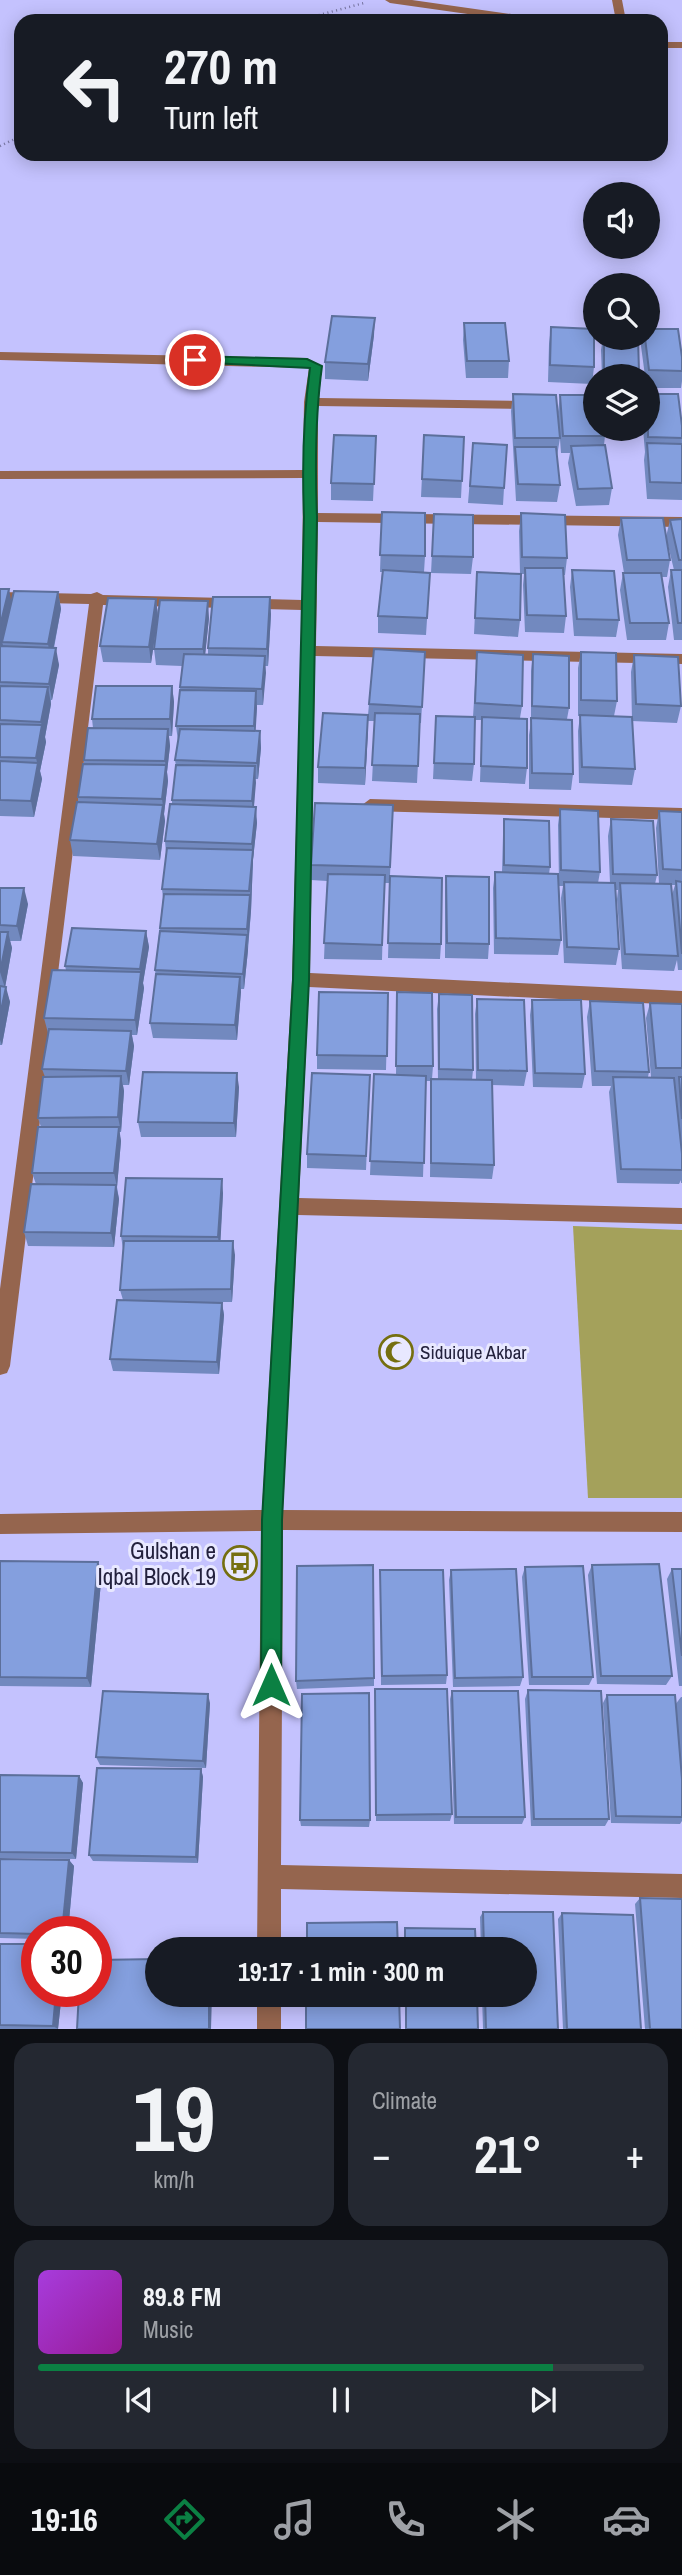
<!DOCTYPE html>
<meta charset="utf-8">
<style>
body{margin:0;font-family:"Archivo Narrow",sans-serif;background:#242831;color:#f1f3f6;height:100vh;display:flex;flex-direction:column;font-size:26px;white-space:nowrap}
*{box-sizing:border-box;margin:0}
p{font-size:23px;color:#9ea1a6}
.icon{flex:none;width:38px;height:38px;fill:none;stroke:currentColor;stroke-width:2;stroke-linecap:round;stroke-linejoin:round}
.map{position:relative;height:2029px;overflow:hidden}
.side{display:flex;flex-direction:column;gap:14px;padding:14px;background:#0d0f14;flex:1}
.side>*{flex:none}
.top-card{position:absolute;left:14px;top:14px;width:654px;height:147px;border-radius:21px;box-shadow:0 4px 18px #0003;background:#171b24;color:#f1f3f6;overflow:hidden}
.tools{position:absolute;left:583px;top:182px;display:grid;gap:14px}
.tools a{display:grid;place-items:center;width:77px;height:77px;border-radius:50%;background:#171b24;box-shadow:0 4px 18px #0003;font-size:35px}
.speed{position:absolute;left:21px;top:1916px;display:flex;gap:14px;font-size:35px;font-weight:700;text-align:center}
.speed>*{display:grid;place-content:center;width:91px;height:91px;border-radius:50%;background:#171b24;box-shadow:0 4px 18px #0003;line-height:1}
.speed .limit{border:10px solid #d22;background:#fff;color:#111}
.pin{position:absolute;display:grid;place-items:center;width:60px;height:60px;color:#fff;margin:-30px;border:4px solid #fff;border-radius:50%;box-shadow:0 2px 7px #0007}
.me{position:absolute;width:77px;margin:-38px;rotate:0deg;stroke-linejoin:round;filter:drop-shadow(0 0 5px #0008)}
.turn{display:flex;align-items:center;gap:24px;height:147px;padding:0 35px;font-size:32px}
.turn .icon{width:91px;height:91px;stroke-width:2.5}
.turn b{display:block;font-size:49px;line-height:60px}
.big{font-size:52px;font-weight:700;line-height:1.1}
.side .widget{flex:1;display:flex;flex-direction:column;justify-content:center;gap:10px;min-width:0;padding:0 24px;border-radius:21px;background:#242831}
.side .dial{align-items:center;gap:0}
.dial b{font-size:91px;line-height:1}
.song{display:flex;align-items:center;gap:21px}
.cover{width:84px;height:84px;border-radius:10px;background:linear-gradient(135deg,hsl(280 70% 55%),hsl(300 70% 35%))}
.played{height:7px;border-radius:4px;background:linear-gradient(90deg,#0b8043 85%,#363941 85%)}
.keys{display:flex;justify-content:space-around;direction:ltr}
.heat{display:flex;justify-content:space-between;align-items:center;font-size:38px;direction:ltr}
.side .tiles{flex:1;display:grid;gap:14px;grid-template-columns:1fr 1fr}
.widget:last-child{grid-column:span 2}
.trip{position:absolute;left:145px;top:1937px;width:392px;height:70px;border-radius:35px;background:#171b24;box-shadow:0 4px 18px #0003;font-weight:700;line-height:70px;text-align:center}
.dock{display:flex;height:112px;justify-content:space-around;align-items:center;background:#090b0e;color:#9ea1a6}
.dock .icon{width:49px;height:49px}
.dock .current{color:#0b8043}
.dock b{font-size:32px;color:#f1f3f6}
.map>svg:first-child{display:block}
.green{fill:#a4a15b}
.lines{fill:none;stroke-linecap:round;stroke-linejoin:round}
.path{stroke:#75739f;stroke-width:2.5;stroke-dasharray:1 3.5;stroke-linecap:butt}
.minor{fill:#95654e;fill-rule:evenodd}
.wall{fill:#7289bf;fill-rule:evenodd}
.shaded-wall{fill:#5c6f9b}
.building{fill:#849fde;stroke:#5c6f9b;stroke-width:2}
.route{fill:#0b8043;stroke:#07532c;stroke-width:2}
.labels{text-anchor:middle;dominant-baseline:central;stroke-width:6;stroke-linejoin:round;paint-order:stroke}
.poi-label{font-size:19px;fill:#23213d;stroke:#e8e8ff;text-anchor:start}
.near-poi-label{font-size:23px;fill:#23213d;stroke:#e8e8ff;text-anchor:end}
</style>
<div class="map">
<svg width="682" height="2029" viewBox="0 0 682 2029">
<rect width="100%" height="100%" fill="#c4c2fe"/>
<path class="green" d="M573 1226 682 1230V1498H588Z"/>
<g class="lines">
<path class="path" d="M297 21 364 3
M0 146 21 136"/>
<path class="minor" d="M385 0H412L539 18 544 21H517L390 3Z
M612 0H622L626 21H616Z
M662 42H682V48H662Z
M0 352 307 358 322 366 319 398 535 401 542 405 535 409 318 406V513L682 517V527L318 522 316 646 682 654V664L315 656 310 973 682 991V1005L309 987 299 1198 682 1208V1224L298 1215 283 1510 682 1512V1532L283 1530 281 1865 682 1874V1898L281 1889V1950H257L261 1531 0 1534V1514L262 1510 292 980 302 610 103 605 10 1366 7 1373 0 1375V1289L89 604 0 602V592L91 594 97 592 103 595 302 600 303 478 0 479V471L303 470 304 402 309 368 0 360Z
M370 799 682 808V820L370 811 362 805Z
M257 1995H281V2029H257Z"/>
</g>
<path class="wall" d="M464 323 509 361 508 378H466L463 340Z
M551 327 594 367 592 384 548 382 549 344Z
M374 335 368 381 325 379V362Z
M603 338H638V376H602L601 350Z
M642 338H648L682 357V381L681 388H648V376H645L641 346Z
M513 394 560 438 557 456 560 485 557 502 516 501 511 411Z
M560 395 605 436 604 445 612 488 609 505 576 506 568 463 570 453H561L558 412Z
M682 426V500L647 499 644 460 645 452 643 429Z
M424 435 464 437 461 498 421 497Z
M376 436 373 501 331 500V483Z
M473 443 504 488 503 505 468 503Z
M382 512 425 556 424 572 430 573 426 635 378 633V616L382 572H380Z
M521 513 567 558 565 575H563L566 616 564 633 525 632 523 585 524 574H520V620L518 637 474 634 477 572 520 574 519 531Z
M434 514 473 557 471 574 431 573Z
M621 518 670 560 667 577H662L669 623 666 640H627L620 590 623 573H624L618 535Z
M682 519V640H674L668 587 671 570H674L666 537 670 520Z
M572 570 619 620 616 637 574 636 570 587Z
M0 589 11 604 58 592 61 609 54 648 59 665 52 700H51V704L45 737 46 742 40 771 42 779 34 817 0 816Z
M156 599 158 616 151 663 103 662 100 646Z
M271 614 268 666H265L263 705H257L255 731H260L261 748 258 779H255L254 807 257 823 253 859 251 911 248 950 244 989H241L237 1040 153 1038 150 1023 156 978 155 970 163 898 162 889 166 853 165 841 172 804V800L176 766 175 760 178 741 176 726 182 666 156 665 154 649 209 618 205 654 208 655V648Z
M425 652 421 723H420L417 783 372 781 375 721H368L365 785 318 783V767L368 715 369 704Z
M477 652 522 706 520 718 527 768 525 784 480 782 482 720H475L474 764 472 781 433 779 436 716 473 717Z
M581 652 617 701 614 716 635 769 632 785 579 783 578 731 580 716H578V668Z
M533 654 569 708 567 719 573 774 571 790 529 789V735L531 722V671Z
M634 655 681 706 677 723 632 721 631 672Z
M172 686 174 702 172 736H169L170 746 167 772 168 781 164 814 165 821 160 860 73 856 70 840 78 802V797L84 764V760L93 728 92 719Z
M393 805 390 876 441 944 440 959 388 958 390 883H384L382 960 324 959 327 881 311 880V865Z
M560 809 600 872 598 883H610L608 836 611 819 657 875 655 884H659L656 828 659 811 682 812V970H678L677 960 674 971 622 969 617 899 618 890H615L619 949 616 965 564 963 561 898 563 886H559L561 940 558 955 494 954 493 888 495 872H502L503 835 504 819 550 867 549 874 559 882 558 825ZM671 885H675L672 895Z
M446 876 489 944 488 959 445 958V891Z
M0 888 28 904 21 941H10L12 948 5 987 10 1002 2 1045H0Z
M146 931 149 947 143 983 144 988 137 1035H132L134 1046 129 1085H123L124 1091 121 1132H119L121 1141 117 1187 119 1199 114 1247 28 1246 24 1232 36 1184 32 1173 41 1127 38 1118 45 1077 42 1069 48 1033 44 1018 66 970 65 966Z
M397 992 433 1066 432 1079H438L437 1009 439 994 473 1070 472 1080H476L475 1014 477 999 527 1071 524 1086 492 1085 494 1165 492 1179 430 1177 431 1081H426L423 1177 370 1175 374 1074 396 1075Z
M388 993 386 1070 317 1069V1055Z
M532 1000 585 1074 582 1088 533 1087 530 1015Z
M590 1001 649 1072 648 1077H651L646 1018 650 1003 682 1004V1183H681V1180L679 1184 617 1183 609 1092 611 1086H592L587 1017Z
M370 1075 366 1170 307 1168V1154Z
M239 1087 236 1137H141L138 1122Z
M223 1193 220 1241 235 1255 232 1302H206L222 1303 224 1315 219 1374 113 1371 110 1359 123 1300 120 1290 123 1249 121 1236Z
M0 1561 102 1572 91 1687 0 1686Z
M592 1565 672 1676 666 1685 597 1684 588 1575Z
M525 1567 593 1677 589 1685H529L522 1577Z
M672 1569H682V1686H679L667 1579Z
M380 1570 447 1675 446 1684 381 1685Z
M451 1570 523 1677 520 1686 453 1687 449 1580Z
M374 1678V1686L297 1689 296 1681Z
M375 1689 452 1814 450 1821H376Z
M528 1690 609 1819 605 1826H531L525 1699Z
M452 1691 525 1817 522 1824H454L450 1699Z
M607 1695 675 1705 681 1697H682V1821L680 1824 611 1823 603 1703Z
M210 1703 206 1768 100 1765 96 1757Z
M201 1769 203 1777 198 1863 93 1861 89 1855Z
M0 1775 79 1776 83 1783 76 1859 0 1858Z
M300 1820H370L369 1827 301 1826Z
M0 1859 69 1860 74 1866 68 1932H37V1939L0 1938Z
M640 1898 682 2029H645L635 1904Z
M483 1912H553L558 2029H483L482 1995H525V1950H481L480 1917Z
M562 1913 641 2029H563L558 1919Z
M0 1944 37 1992H62L58 2029H0Z
M405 1995H477L478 2029H405Z"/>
<path class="shaded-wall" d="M375 318 374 335 368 381V364Z
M9 589 12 606 2 642 3 645 0 659V626Z
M58 592 61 609 51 661 48 644Z
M270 597 271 614 268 666 267 649Z
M156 599 158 616 151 663 149 647Z
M208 601 209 618 204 666 203 649Z
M56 648 59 665 52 700 49 684Z
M265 656 266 673 263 705 262 689Z
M172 686 174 702 172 736 170 719Z
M48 687 51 704 45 737 46 742 40 771 42 779 34 817 31 801 38 766 36 758 42 727 41 722Z
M256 691 257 708 255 743 254 726Z
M368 715V731L365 785V768Z
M168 729 170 746 167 772 168 781 164 814 165 821 160 860 157 844 163 806 162 799 166 769 165 761Z
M260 731 261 748 258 779 257 763Z
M255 766 256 783 253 817 252 801Z
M256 807 257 823 253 859 251 911 248 945 247 929 250 899 252 844Z
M24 888 28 904 21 941 17 926Z
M146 931 149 947 143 983 144 988 137 1035 135 1020 141 974 140 969Z
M8 932 12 948 5 988 0 972Z
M247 935 248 950 244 989 243 974Z
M240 977 241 992 237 1040 235 1025Z
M6 987 10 1002 2 1045 0 1040V1015Z
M131 1031 134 1046 129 1085 126 1071Z
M237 1073 239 1087 236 1137 234 1123Z
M121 1076 124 1091 121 1132 118 1117Z
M119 1127 121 1141 117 1187 114 1173Z
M222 1179 223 1193 220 1251 218 1237Z
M116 1185 119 1199 114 1247 111 1233Z
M233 1241 235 1255 232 1302 231 1289Z
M222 1303 224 1315 219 1374 217 1362Z
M98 1562 102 1572 91 1687 87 1678Z
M208 1694 210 1703 206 1768 203 1761Z
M201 1769 203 1777 198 1863 196 1857Z
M79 1776 83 1783 76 1859 72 1853Z
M69 1860 74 1866 68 1932H62Z
M56 1992H62L58 2029 53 2026Z
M209 1995H212L211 2029H209Z"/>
<path class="building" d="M332 316 375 318 368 364 325 362Z
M464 323H505L509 361H467Z
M551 327 594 329V367L550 365Z
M648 329H678L682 357V371L649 370 645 338H648Z
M604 338H638L639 372 604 370Z
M513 394 556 395 560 438H515Z
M648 394H678L682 426V438L648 437Z
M560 395H595V429H605V436H563Z
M334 435 376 436 374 484 331 483Z
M424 435 464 437 462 481 422 479Z
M473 443 507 445 504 488 470 486Z
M647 443 682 444V483L650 482Z
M605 445 612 488 578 489 571 446Z
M515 447H556L560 485 518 484Z
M382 512 425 513V556L380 555Z
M521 513 565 515 567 558 522 557Z
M434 514 473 515V557L432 556Z
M621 518H663L670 560H627Z
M682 519V560H679L670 520Z
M525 568H563L566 616 527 615Z
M383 570 430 573 427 618 378 616Z
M572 570 614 571 619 620 577 619Z
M671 570H682V623H678Z
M477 572 521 574 520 620 475 618Z
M623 573H661L669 623H630Z
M0 589H9L0 626Z
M14 591 58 592 48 644 2 642Z
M213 597H270L267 649 208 648Z
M108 598 156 599 149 647 100 646Z
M160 600 208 601 203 649H154Z
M0 646 56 648 49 684 0 682Z
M374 649 425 652 422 707 369 704Z
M477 652 523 655 522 706 475 703Z
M581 652 616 653 617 701 581 700Z
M184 654 265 656 262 689 180 687Z
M533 654 569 656V708L532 706Z
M634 655 678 657 681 706 636 704Z
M0 686 48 687 41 722 0 720Z
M96 686H172L170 719H92Z
M180 690 256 691 254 726H176Z
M323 713 368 715 365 768 318 767Z
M375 713 420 714 418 766 372 765Z
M580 715 632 717 635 769 582 767Z
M436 716 475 717 474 764 434 763Z
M482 717 527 719V768L481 766Z
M531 718 572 720 573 774 532 773Z
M0 724 42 725 36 758 0 757Z
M88 728 168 729 165 761 84 760Z
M180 729 260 731 257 763 175 760Z
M0 761 38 763 31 801 0 800Z
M83 764 166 765 162 799 78 797Z
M176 765 255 766 252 801 172 800Z
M77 802 163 805 157 844 70 840Z
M315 803 393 805 390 867 311 865Z
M170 804 256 807 252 844 165 841Z
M560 809 598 811 600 872 561 870Z
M659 811 682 812V870L663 869Z
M504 819 549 821 550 867 504 865Z
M611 819 653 821 657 875 613 874Z
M167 848 253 850 249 891 162 889Z
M495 872 558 874 561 940 496 938Z
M328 874 385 875 382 945 324 943Z
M390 876 442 878 441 944 388 943Z
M446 876 489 877V944L447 943Z
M676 881 682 882V954Z
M564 882 615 883 619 949 567 947Z
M620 883 671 884 678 956 625 954Z
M0 888H24L17 926 0 925Z
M164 894 250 895 247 929 160 928Z
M72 928 146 931 140 969 65 966Z
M160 931 247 935 243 974 155 970Z
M0 932H8L0 972Z
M52 970 141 972 135 1020 44 1018Z
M156 974 240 977 235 1025 150 1023Z
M0 986 6 987 0 1015Z
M319 992 388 993 387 1056 317 1055Z
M397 992 432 993 433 1066H396Z
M439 994 472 995 473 1070 439 1069Z
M477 999 524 1000 527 1071 478 1070Z
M532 1000H581L585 1074 535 1073Z
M590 1001 643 1003 649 1072 595 1071Z
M650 1003 682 1004V1068H656Z
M49 1029 131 1031 126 1071 42 1069Z
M143 1072 237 1073 234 1123 138 1122Z
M312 1073 370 1075 366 1156 307 1154Z
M374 1074 426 1076 424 1163 370 1161Z
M121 1076 118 1117 38 1118 43 1077Z
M613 1077 674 1078 682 1154V1170L621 1169Z
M679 1077H682V1119Z
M431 1079 492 1080 494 1165 431 1163Z
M38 1127H119L114 1173H32Z
M126 1178 222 1179 218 1237 121 1236Z
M31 1184 116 1185 111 1233 24 1232Z
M124 1241H233L231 1289 120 1290Z
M117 1300 222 1303 217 1362 110 1359Z
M0 1561 98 1562 87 1678 0 1677Z
M659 1564 672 1676H601L592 1565Z
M373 1565 374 1678 296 1681 297 1566Z
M583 1566 593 1677H532L525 1567Z
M516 1569 523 1677 455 1678 451 1570Z
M672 1569H682V1656Z
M380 1570H443L447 1675 382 1676Z
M375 1689H447L452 1814 376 1815Z
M528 1690 601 1691 609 1819H534Z
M103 1691 208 1694 203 1761 96 1757Z
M452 1691H518L525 1817H456Z
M369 1693 370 1820H300L302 1694Z
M607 1695H675L682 1779V1817L616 1816Z
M97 1768 201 1769 196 1857 89 1855Z
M0 1775 79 1776 72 1853 0 1852Z
M0 1859 69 1860 62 1932H37V1934L0 1933Z
M640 1898 682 1899V2029H650Z
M483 1912H553L558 2029H486L485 1995H525V1950H484Z
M562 1913 633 1915 641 2029H567Z
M397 1922 398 1950H307V1923Z
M405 1928 475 1929 476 1950H405Z
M0 1944H37V1992H56L53 2026 0 2025Z
M158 1959V1995H209V2029H77L79 1992H96V1960Z
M306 1995H399L400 2029H306Z
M406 1995H477L478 2029H406Z"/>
<path class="route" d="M195 356 307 359 322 366C315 417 315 467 317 517L309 980 282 1520 281 1685 278 1692 271 1695 264 1692 261 1685 262 1520 293 980 304 517C302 467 303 418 310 368L191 362 189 360Z"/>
<defs>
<g id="mosque-ring" transform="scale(1.75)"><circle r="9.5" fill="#e8e8ff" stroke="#756f0f" stroke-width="1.5"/><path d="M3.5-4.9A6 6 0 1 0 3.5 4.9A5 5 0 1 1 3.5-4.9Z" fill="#756f0f"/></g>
<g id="bus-ring" transform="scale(1.75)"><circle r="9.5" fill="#e8e8ff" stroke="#756f0f" stroke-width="1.5"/><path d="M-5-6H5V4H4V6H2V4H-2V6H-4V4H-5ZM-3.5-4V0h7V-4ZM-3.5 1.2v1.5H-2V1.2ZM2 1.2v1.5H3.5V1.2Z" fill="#756f0f"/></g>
</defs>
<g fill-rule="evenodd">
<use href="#mosque-ring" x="396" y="1352"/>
<use href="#bus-ring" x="240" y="1563"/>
</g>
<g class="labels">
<g class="poi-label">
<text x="420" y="1352">Siduique Akbar</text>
</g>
<g class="near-poi-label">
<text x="216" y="1550">Gulshan e<tspan x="216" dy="26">Iqbal Block 19</tspan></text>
</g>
</g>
</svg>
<div class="tools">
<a><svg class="icon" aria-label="sound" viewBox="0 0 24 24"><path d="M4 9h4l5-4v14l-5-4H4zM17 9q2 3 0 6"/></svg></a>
<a><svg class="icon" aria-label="search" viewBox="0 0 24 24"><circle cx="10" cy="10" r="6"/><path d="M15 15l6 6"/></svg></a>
<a><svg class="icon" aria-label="layers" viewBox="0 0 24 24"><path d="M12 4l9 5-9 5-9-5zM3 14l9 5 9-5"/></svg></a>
</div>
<div class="speed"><div class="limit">30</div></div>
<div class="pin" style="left:195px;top:360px;background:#d93025"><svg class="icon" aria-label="arrive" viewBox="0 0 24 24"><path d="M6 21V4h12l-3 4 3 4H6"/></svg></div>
<svg class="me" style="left:271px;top:1685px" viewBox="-20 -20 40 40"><path d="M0-17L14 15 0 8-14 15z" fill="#0b8043" stroke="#fff" stroke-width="4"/></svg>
<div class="trip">19:17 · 1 min · 300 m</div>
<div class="top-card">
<div class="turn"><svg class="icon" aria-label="left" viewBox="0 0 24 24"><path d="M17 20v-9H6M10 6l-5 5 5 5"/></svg><div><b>270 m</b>Turn left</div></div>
</div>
</div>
<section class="side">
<div class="tiles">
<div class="widget dial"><b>19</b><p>km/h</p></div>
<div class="widget"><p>Climate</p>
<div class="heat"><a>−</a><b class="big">21°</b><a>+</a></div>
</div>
<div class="widget">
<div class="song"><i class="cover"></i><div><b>89.8 FM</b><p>Music</p></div></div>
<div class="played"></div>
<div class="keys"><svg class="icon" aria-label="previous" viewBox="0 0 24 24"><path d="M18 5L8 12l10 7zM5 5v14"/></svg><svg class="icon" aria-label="pause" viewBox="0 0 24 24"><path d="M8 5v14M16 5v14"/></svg><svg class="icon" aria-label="next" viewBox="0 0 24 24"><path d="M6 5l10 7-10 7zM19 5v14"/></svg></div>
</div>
</div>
</section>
<nav class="dock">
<b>19:16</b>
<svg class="icon current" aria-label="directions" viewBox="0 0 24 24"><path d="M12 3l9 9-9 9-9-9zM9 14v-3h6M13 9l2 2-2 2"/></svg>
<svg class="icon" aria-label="music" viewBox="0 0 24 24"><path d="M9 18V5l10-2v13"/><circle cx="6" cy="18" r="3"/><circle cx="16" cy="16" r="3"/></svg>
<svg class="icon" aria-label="phone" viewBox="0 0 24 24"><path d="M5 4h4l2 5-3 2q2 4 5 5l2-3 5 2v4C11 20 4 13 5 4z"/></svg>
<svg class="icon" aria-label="climate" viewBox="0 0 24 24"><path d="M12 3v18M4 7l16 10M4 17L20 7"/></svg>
<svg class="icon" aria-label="car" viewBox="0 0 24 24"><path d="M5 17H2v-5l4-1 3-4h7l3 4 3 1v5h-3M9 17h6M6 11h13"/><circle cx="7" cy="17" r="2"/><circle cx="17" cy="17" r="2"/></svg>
</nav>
